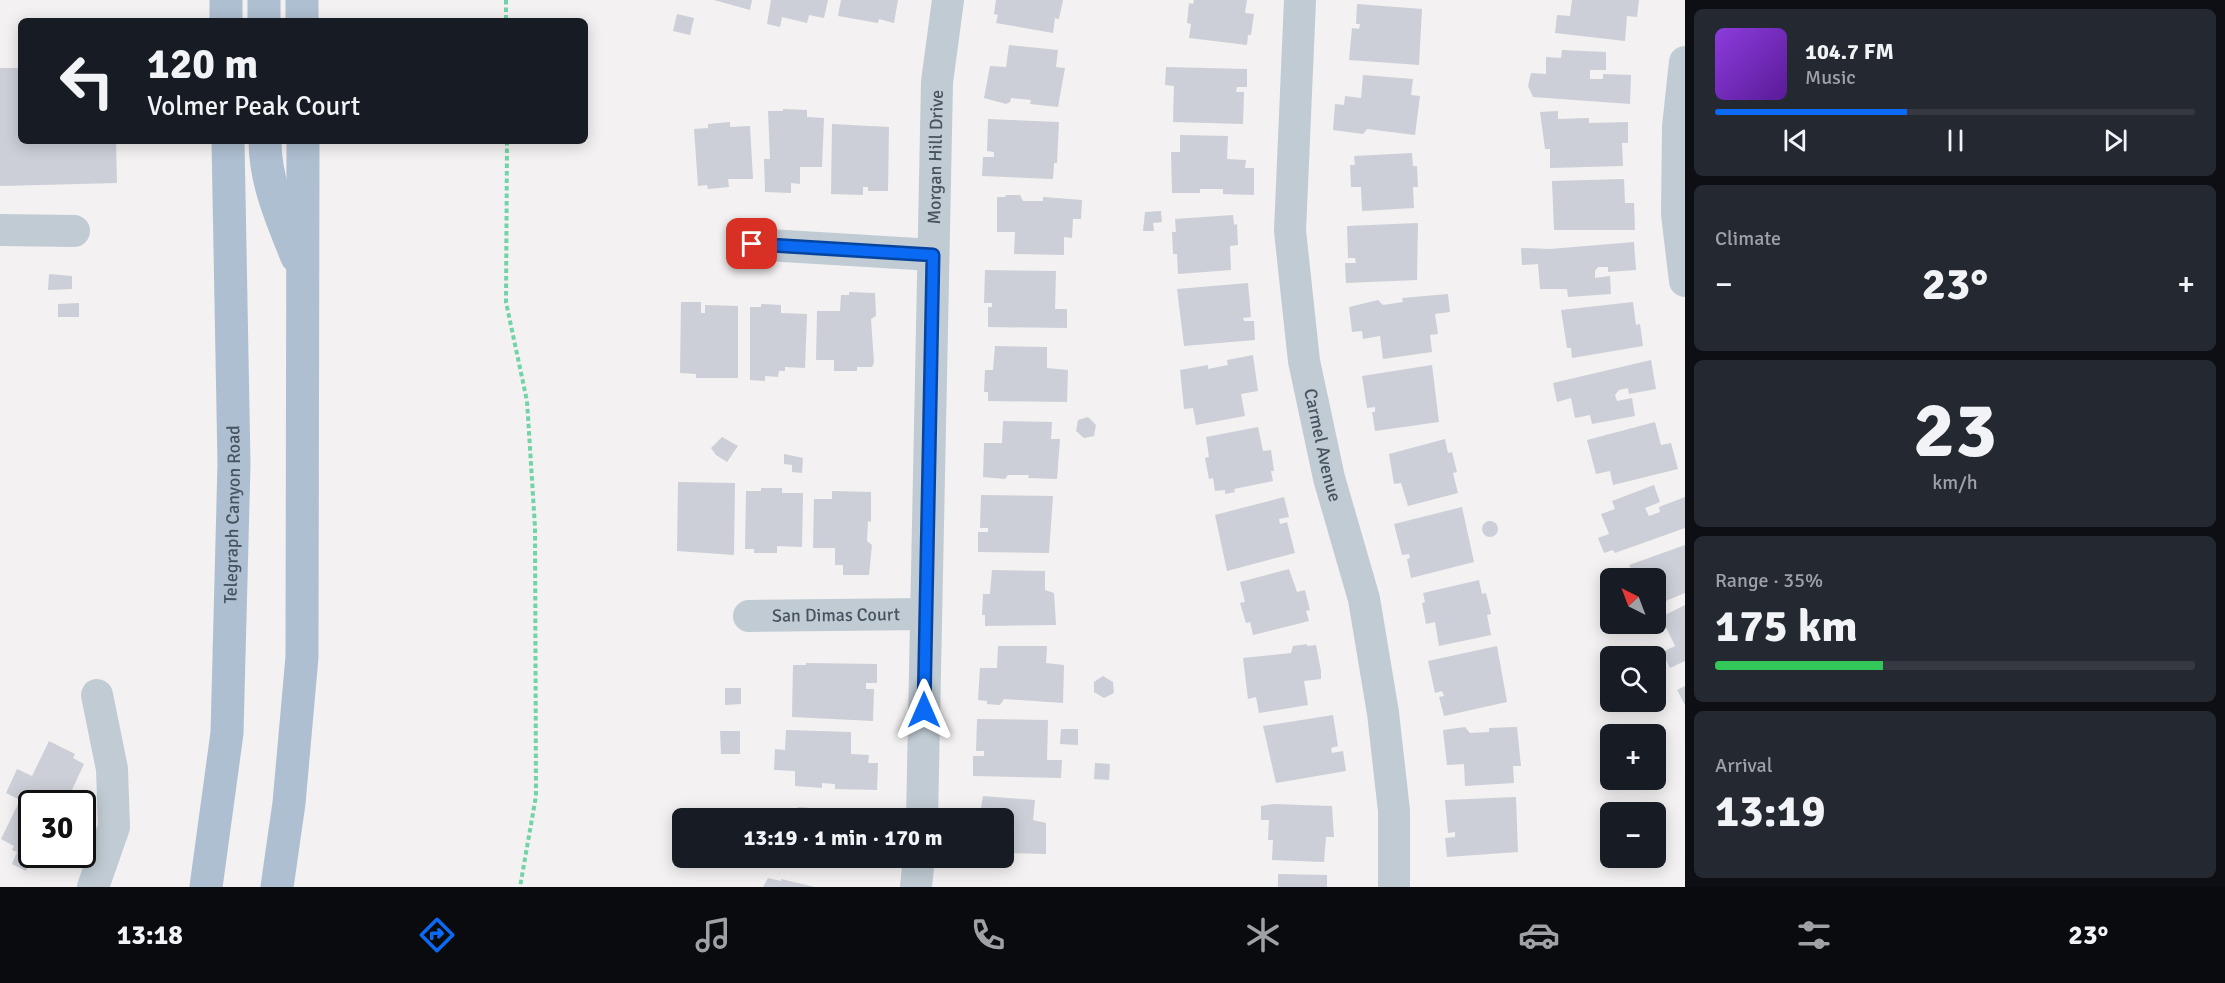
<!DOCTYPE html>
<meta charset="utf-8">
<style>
body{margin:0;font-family:Signika,sans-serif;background:#242831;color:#f1f3f6;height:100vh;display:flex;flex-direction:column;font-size:22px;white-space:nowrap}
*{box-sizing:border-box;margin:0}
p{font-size:20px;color:#9ea1a6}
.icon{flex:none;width:33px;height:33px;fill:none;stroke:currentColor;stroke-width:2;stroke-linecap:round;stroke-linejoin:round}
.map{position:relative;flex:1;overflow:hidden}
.side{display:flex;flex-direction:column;gap:9px;padding:9px;background:#0d0f14;width:540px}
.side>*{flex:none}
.top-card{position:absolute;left:18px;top:18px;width:570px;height:126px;border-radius:9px;box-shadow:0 3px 15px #0003;background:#171b24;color:#f1f3f6;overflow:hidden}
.needle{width:39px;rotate:318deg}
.tools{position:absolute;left:1600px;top:568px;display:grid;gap:12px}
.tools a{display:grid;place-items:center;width:66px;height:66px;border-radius:9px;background:#171b24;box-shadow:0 3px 15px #0003;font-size:30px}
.speed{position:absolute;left:18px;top:790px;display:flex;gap:12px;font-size:30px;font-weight:700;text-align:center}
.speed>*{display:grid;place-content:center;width:78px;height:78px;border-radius:50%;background:#171b24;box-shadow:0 3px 15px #0003;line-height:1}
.speed .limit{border:3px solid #111;border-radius:9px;background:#fff;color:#111}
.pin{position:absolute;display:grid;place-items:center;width:51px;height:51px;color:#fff;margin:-26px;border-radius:12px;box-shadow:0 3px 9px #0006}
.me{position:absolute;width:66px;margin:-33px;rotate:0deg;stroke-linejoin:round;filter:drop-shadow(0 0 4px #0008)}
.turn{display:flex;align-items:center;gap:21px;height:126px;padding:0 30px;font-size:27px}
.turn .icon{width:78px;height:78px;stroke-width:2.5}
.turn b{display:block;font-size:42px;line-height:51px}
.big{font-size:45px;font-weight:800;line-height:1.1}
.side .tile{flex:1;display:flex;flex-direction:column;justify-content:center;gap:9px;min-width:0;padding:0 21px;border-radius:9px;background:#242831}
.side .dial{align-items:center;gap:0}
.dial b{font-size:78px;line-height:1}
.song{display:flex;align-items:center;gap:18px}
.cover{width:72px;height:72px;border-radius:9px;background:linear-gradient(135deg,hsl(270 70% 55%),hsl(270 70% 35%))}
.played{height:6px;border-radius:3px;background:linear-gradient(90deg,#0a6af4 40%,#363941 40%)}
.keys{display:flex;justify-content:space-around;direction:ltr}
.heat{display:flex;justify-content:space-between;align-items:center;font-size:33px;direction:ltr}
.charge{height:9px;border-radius:4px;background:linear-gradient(90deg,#34c759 35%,#363941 0)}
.trip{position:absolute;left:672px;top:808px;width:342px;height:60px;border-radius:9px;background:#171b24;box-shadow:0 3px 15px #0003;font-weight:800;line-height:60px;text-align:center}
.dock{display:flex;height:96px;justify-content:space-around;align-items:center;background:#090b0e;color:#9ea1a6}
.dock .icon{width:42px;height:42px}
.dock .on{color:#0a6af4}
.dock b{font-size:27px;color:#f1f3f6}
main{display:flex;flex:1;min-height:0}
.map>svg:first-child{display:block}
.building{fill:#cccfd7}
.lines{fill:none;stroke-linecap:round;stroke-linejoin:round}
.path{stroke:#71d4a6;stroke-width:4;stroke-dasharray:4.5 3;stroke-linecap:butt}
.minor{stroke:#c0cbd3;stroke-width:32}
.major{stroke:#aebfd1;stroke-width:33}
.route-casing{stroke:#06459f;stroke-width:15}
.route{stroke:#0a6af4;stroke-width:10}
.labels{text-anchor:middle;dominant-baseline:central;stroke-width:5;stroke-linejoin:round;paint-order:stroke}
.street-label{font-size:18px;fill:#475360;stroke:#fff}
</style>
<main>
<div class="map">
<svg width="1685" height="887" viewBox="0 0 1685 887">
<rect width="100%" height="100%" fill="#f3f1f1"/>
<path class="building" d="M714 0H752L750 10Z
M771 0H828L824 18 809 15 807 23 782 17 780 27 767 24Z
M841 0H898L894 23 879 19 878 23 838 16Z
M996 0H1063L1059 19 1055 18 1053 33 996 23 998 15 994 14Z
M1194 0H1247L1245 13 1254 14 1251 35H1248L1247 45 1189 38 1191 24 1187 23 1189 3 1193 4Z
M1572 0H1639L1637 17 1627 16 1625 41 1555 33 1557 15 1570 16Z
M1357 4 1422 9 1419 65 1349 60 1352 28 1359 29 1360 24H1356Z
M677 14 694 18 690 35 673 31Z
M1009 45 1058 50 1056 67 1065 68 1058 107 1030 104 1031 100 1011 98 1010 102 1006 104 984 98 990 66 1006 67Z
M1562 50 1606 52V70H1590V79H1603V74L1631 75 1630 104 1533 97 1528 86 1531 73 1546 74V57L1561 58Z
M1166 67 1247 69V87H1237L1236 92H1244L1243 124 1173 122 1174 86 1165 85Z
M0 68H21V141H116L117 183 0 186Z
M1363 75 1413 79 1411 95 1420 96 1415 135 1367 129 1363 134 1333 130 1335 104 1344 105 1345 96 1361 98Z
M783 109 807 110V117L824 118 822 167H800V184L791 183V193L765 192 764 159H770L768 111H783Z
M1558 111V119L1589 118V123L1628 122V143H1622L1623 166 1550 168V149H1545L1540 112Z
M988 119 1059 122 1057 163H1054L1053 179 982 176 983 157H994V152L987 151Z
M730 122V127L750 126 753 179H728L729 187 708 189 707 185 698 186 694 129 708 128V124Z
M832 124 889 127 888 191H868V187H863V195L831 194Z
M1180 135 1228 136 1227 159 1246 160 1245 168H1254V195L1223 194V189H1200V193H1172L1171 152H1180Z
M1412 153 1413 166H1417L1418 187H1413L1414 208 1362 211 1361 187H1351L1350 165H1355L1354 156Z
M1624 179 1625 203H1634L1635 230H1554L1552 181Z
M1006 195H1020L1023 201H1043V197L1082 200 1081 219H1073L1072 238 1064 237V255L1014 254 1015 232H997V197H1005Z
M1161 211 1162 222 1153 223 1154 231H1143L1145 212Z
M1233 215 1234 225 1237 224 1238 245 1230 246 1231 270 1178 274 1177 254H1173L1172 232H1176L1175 219Z
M1418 223 1417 280 1346 283 1345 263H1356L1355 258H1348L1347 226Z
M1634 242 1636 270 1608 272V267H1598L1595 271V278L1610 276 1611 294 1568 297 1567 289H1540L1538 264 1522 265 1521 248 1550 249Z
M985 270 1056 271 1055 309H1067V328L988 327V307H992V303H984Z
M49 274 72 276V289L48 290Z
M1248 283 1251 317 1243 318 1244 321H1254L1255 340 1184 346 1177 289Z
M849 292 875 293 876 316 871 319 874 363 872 367H857V371H834V360H816L817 311H840L841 295H849Z
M1448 294 1450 312 1435 314 1438 334 1430 335 1432 352 1383 359 1380 336 1363 339 1362 331 1352 332 1349 307 1378 300 1383 305 1403 302 1402 298Z
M681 302H701V313H705V305L738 306V378H696V374L680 373Z
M1633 302 1636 325 1640 324 1643 346 1572 358 1571 348H1567L1561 310Z
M79 303V317H58V304Z
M761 304 781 305V313L807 314 805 368 785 367V371H779L778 377 765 376V381L750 380V307H761Z
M995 346 1047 347V368L1068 370 1067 402 988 401V392H984L985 370H993Z
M1253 355 1258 391 1241 394 1245 416 1196 425 1193 408 1184 409 1180 370 1208 365V369L1228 365 1227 360Z
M1651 360 1656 389 1629 394 1628 388 1619 390 1615 395 1617 401 1632 398 1635 416 1592 424 1590 415 1575 418 1571 398 1557 402 1553 383Z
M1432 365 1439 422 1375 431 1372 412H1375V407L1367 408 1362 376Z
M1088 417 1096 425 1094 436 1084 438 1076 431 1078 420Z
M1003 421 1052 422 1051 439H1060L1057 479 1028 478 1029 475H1008L1005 479 983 477 984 443H1002Z
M1655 422 1661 445 1671 443 1678 469 1613 485 1610 471 1596 474 1587 440Z
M1258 427 1263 451 1271 450 1274 471H1271L1273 481 1234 489 1235 492 1225 494V490L1215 491 1213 478 1209 479 1205 458 1209 457 1206 437Z
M722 437 738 446 727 462 716 455 711 448Z
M1445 439 1448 453 1452 452 1457 472 1453 473 1458 493 1408 506 1401 483 1394 484 1389 454Z
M784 454 803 458 802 473 792 472V465L784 464Z
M678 482 735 483 734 555 677 551Z
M1654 485 1660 502 1645 508 1649 516 1660 512 1659 507 1685 497V528L1615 553 1613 550 1604 553 1598 538 1609 534 1601 514 1615 509 1612 501Z
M761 488H782V493H803L802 547 777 546V553H754V549H745L746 491H761Z
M832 491 871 492V522L868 521 867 541 872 545 869 575H843V565H835V548H813L814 499H832Z
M981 495 1053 496 1049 553 978 552V532H988V528H980Z
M1284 497 1289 517 1279 519 1280 524 1287 522 1295 553 1227 571 1215 515Z
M1462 507 1474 562 1411 578 1407 559 1410 558 1409 554 1402 555 1394 524Z
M1482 529a8 8 0 1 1 16 0a8 8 0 1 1-16 0Z
M1685 545V593L1656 605V579H1630L1629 577 1634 575 1629 565Z
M1289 569 1297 592 1305 590 1310 610 1306 611 1309 621 1253 635 1250 622 1246 623 1240 603 1245 602 1240 582Z
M992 570 1045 571V590L1054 593 1056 625 985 626V615H982L983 594H990Z
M1479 580 1482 594 1486 593 1491 614 1487 615 1491 635 1439 646 1435 622 1426 624 1422 603 1425 602 1423 593Z
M1685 605V661L1670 668 1662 652 1675 646 1661 617Z
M1307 644V646L1316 645 1321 671V679L1304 681 1308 705 1259 713 1256 697 1248 699 1243 658 1291 653 1293 646Z
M998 646H1047L1046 663 1064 665 1063 703 1004 699 1000 705 987 704V701L978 700 980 668H997Z
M1497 646 1507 702 1444 716 1439 697 1444 696 1442 691 1435 693 1428 661Z
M806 663 877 664V683H866V689H874L873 721 792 717 793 665H806Z
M1103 676 1113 682 1114 693 1104 698 1094 692V682Z
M1685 686V705L1677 690Z
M725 688H741V704L725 705Z
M1333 715 1338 746 1331 748 1332 753 1343 751 1346 771 1276 783 1263 726Z
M977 719 1048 720 1047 760H1062L1061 778 973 776V756H984V751H976Z
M1465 727 1470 733 1489 732V728L1517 727 1521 766H1513L1514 783 1465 786 1464 764 1447 765 1443 730Z
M1061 729H1078V745L1060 744Z
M786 730 851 732V754L869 755 868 763H878L877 790 835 789V784L822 783V788L795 786V771L774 770 775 749 785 750Z
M720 731H740V754H721Z
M49 741 75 754 73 758 84 764 70 794 80 799 78 804H32V855H40L37 861 31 859 26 871 12 864 17 852 12 850 14 846 1 839 20 800 6 793 17 769 32 776Z
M1095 763 1110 764 1109 780 1094 779Z
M983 796 1035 800 1033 820 1046 823V854L1004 853V819H979Z
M1516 797 1518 852 1447 857 1445 838 1455 837V832L1448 833 1445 800Z
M1273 804 1332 806 1334 837H1326L1324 862 1272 860 1273 840H1268L1269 820H1261V806Z
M798 807 850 811 849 819H797Z
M792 858H850L849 867 792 862Z
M1278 874 1327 875V887H1278Z
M768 878 781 881V879L815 887H763Z"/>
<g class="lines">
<path class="path" d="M506 0V21
M507 141 506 302 527 401 535 527 536 796 520 887"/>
<g class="minor">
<path id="s1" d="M1300 0 1290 231 1304 361 1329 478 1364 599 1383 713 1394 811V887"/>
<path d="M1685 62 1678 127 1677 214 1685 281"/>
<path d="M0 230 74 231"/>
<path d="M752 244 933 255"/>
<path id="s2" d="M749 616 924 614"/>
<path id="s3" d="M922 819 937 82 948 0"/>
<path d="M93 887 114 827 112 769 97 695"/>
<path d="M916 887 919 858"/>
</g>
<g class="major">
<path d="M226 0V21"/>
<path d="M264 0V21"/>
<path d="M302 0V21"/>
<path d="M265 141C265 181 282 220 297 257"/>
<path id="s4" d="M206 887 227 733 234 464 228 141"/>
<path d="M277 887 289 803 302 657 303 141"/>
</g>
</g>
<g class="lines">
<g class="route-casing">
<path id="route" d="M752 244 933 255 924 710"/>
</g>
<use href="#route" class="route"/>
</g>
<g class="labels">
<g class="street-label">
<text stroke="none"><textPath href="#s3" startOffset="662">Morgan Hill Drive</textPath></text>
<text stroke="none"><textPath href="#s1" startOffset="448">Carmel Avenue</textPath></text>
<text stroke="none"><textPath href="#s4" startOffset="374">Telegraph Canyon Road</textPath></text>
<text stroke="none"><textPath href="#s2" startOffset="87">San Dimas Court</textPath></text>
</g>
</g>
</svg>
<div class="tools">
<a><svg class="needle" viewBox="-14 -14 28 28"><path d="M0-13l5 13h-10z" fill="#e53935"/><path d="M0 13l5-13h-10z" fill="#9ea1a6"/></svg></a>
<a><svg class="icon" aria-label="search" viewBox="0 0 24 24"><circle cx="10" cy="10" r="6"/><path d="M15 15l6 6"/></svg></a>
<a>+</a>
<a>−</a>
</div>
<div class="speed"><div class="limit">30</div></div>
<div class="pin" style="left:752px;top:244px;background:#d93025"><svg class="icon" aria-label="arrive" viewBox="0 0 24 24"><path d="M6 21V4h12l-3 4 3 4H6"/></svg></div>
<svg class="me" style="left:924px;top:710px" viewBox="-20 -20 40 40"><path d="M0-17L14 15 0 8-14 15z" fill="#0a6af4" stroke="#fff" stroke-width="4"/></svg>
<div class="trip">13:19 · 1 min · 170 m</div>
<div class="top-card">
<div class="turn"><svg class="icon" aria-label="left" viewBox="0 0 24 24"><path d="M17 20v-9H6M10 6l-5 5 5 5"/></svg><div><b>120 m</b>Volmer Peak Court</div></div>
</div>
</div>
<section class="side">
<div class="tile">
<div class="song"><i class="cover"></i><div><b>104.7 FM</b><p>Music</p></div></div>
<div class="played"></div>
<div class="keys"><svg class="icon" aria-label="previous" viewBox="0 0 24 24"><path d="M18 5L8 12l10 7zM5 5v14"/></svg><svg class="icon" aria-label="pause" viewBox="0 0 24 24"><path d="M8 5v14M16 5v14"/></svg><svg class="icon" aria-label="next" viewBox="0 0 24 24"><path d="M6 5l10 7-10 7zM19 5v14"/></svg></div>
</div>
<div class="tile"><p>Climate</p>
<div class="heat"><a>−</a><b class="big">23°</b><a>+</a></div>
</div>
<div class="tile dial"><b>23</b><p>km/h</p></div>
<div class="tile"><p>Range · 35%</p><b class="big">175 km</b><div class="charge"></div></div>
<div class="tile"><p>Arrival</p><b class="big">13:19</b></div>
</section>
</main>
<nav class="dock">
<b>13:18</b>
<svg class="icon on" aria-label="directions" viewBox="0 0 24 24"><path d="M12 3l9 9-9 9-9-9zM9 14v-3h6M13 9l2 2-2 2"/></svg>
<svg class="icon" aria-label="music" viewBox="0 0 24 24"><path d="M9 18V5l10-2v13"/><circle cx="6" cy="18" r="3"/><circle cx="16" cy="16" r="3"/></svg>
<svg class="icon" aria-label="phone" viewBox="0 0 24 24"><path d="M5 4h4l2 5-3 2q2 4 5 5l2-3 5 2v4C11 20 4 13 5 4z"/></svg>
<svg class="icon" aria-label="climate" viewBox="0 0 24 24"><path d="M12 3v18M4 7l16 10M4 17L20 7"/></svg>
<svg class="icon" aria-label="car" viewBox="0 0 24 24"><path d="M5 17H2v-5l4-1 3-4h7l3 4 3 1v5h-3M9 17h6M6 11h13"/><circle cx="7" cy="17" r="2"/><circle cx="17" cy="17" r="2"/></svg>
<svg class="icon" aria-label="filters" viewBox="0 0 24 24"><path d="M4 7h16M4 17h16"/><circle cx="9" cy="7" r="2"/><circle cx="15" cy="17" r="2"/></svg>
<b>23°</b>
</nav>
